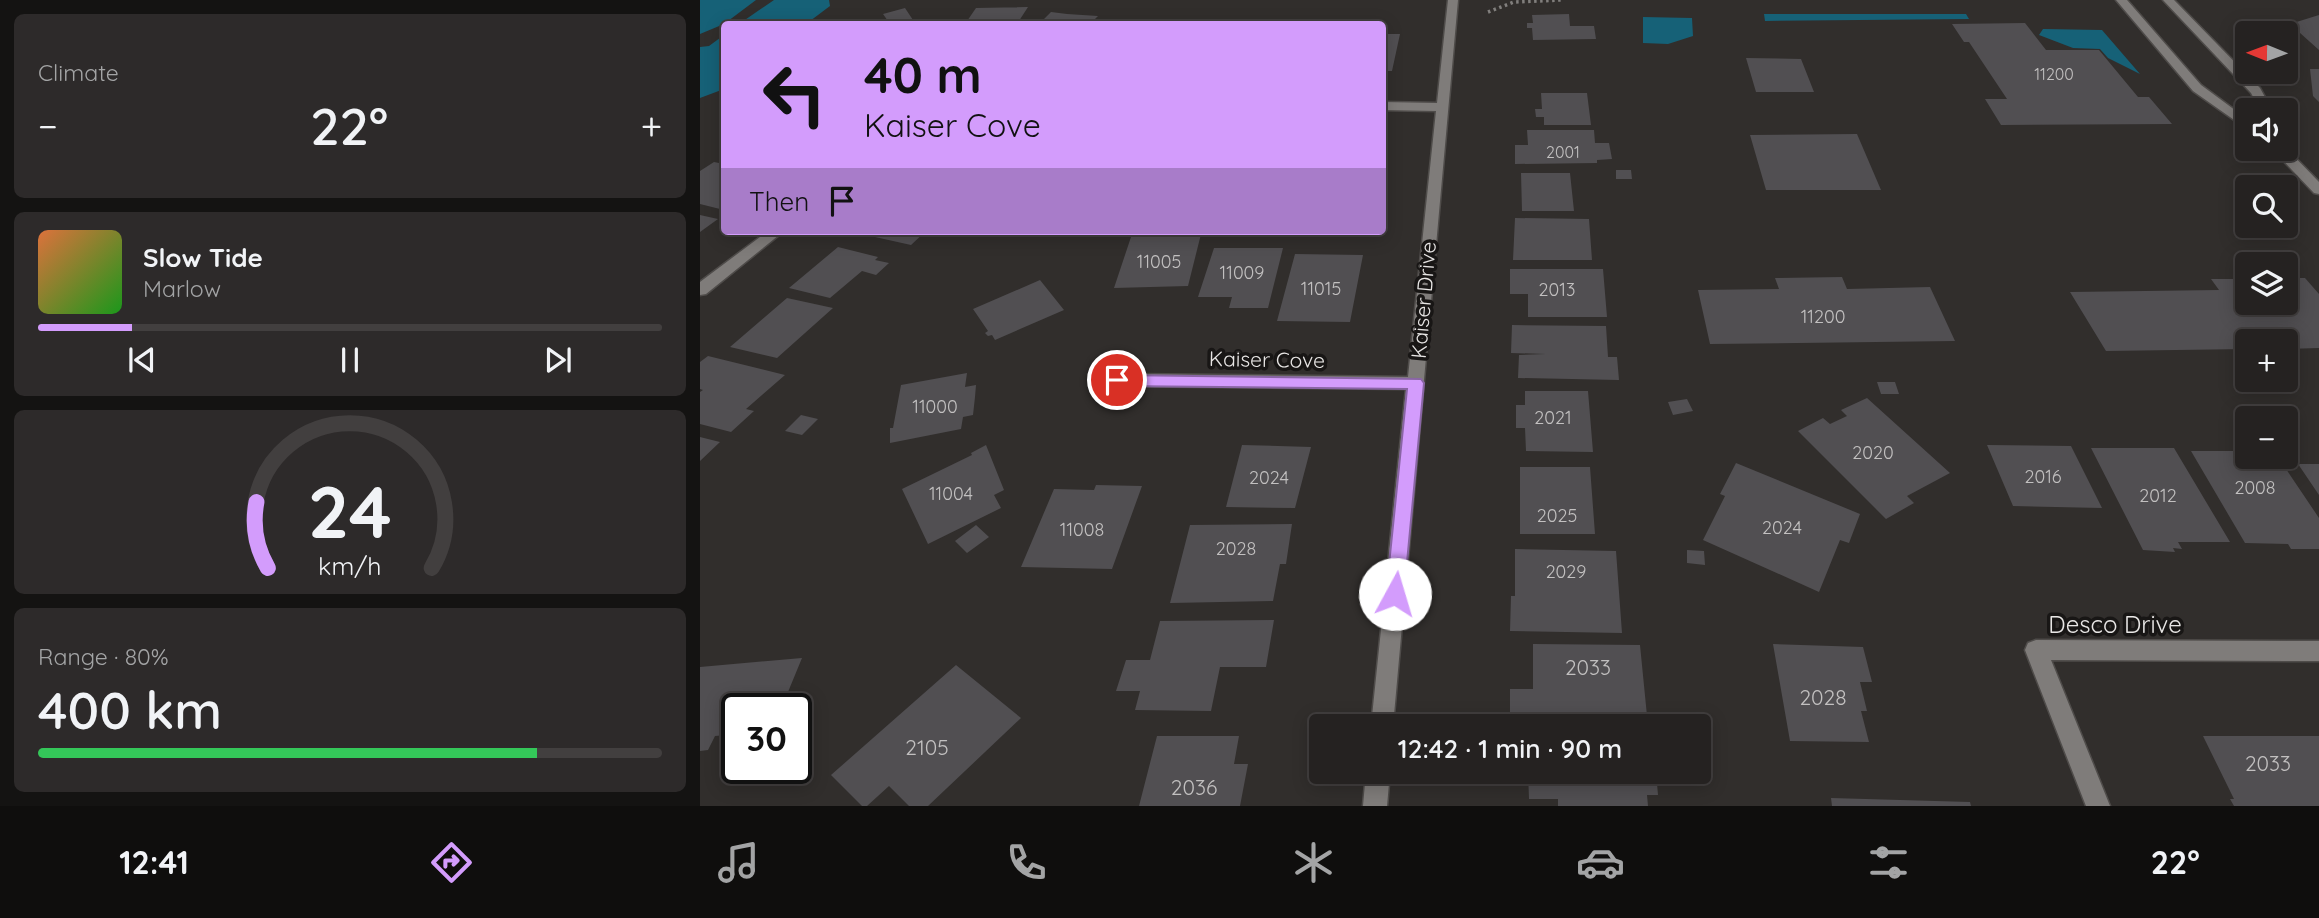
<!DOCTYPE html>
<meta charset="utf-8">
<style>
body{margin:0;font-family:Quicksand,sans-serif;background:#2d2a2a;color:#f1f3f6;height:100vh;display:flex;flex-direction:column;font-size:26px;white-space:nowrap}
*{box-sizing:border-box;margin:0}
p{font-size:23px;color:#a3a4a5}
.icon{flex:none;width:38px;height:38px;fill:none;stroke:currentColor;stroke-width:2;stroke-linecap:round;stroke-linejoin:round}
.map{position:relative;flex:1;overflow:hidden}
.details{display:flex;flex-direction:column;gap:14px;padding:14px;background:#141312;width:700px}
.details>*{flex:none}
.guide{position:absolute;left:21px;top:21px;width:665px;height:214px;border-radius:7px;box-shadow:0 4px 18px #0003,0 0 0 2px #423f3f;background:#d39cfc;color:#111;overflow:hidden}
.needle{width:46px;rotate:271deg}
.tools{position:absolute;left:1535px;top:21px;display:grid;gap:14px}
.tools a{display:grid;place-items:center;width:63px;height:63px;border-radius:7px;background:#252221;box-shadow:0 4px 18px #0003,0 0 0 2px #423f3f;font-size:35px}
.speed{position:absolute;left:21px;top:693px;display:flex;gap:14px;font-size:35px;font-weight:700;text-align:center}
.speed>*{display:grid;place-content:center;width:91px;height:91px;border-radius:50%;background:#252221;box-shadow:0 4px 18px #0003,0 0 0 2px #423f3f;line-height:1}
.speed .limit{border:4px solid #111;border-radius:10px;background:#fff;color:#111}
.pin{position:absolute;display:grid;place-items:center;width:60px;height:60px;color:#fff;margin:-30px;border:4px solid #fff;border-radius:50%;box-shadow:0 2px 7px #0007}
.me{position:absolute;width:77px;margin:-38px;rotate:6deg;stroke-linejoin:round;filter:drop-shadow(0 0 5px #0008)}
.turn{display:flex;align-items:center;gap:24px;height:147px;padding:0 28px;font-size:32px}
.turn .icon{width:91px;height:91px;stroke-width:2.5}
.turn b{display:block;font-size:49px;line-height:60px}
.then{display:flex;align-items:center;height:66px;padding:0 28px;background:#0003;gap:14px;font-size:26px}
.big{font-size:52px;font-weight:600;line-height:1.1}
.details .widget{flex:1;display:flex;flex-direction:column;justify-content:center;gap:10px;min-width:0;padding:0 24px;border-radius:10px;background:#2d2a2a}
.details .dial{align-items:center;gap:0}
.dial svg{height:182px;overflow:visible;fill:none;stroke:#423f3f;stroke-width:7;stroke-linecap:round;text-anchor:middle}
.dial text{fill:#f1f3f6;stroke:none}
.song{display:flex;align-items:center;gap:21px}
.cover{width:84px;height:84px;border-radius:10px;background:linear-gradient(135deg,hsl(20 70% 55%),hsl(120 70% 35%))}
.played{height:7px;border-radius:4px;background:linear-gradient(90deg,#d39cfc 15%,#423f3f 15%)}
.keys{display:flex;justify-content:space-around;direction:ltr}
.heat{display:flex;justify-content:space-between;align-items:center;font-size:38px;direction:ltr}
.charge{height:10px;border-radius:5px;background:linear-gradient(90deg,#34c759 80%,#423f3f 0)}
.trip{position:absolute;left:609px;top:714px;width:402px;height:70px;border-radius:7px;background:#252221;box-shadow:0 4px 18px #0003,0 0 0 2px #423f3f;font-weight:600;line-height:70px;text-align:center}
.tabs{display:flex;height:112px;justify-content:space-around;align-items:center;background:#0f0e0d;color:#a3a4a5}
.tabs .icon{width:49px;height:49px}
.tabs .current{color:#d39cfc}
.tabs b{font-size:32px;color:#f1f3f6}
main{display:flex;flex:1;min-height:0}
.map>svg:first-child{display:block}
.water{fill:#166177}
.building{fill:#514f52}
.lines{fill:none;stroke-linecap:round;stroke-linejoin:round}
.minor-casing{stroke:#4f4c4a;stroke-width:3}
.path{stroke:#817f7d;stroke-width:3.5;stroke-dasharray:2.5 3.5;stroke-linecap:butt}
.minor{fill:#7f7c7a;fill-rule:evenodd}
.route{fill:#d39cfc;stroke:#8965a4;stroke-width:2}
.labels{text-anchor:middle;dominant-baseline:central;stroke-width:7;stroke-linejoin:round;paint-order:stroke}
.far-number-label{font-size:16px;fill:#c2c0c0}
.number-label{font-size:18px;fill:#c2c0c0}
.street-label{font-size:21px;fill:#e8e6e5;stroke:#181615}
.near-number-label{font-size:21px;fill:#c2c0c0}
.near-street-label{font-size:24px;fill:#e8e6e5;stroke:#181615}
</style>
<main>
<section class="details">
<div class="widget"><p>Climate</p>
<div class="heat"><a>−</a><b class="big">22°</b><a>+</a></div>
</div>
<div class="widget">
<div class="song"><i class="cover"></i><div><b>Slow Tide</b><p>Marlow</p></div></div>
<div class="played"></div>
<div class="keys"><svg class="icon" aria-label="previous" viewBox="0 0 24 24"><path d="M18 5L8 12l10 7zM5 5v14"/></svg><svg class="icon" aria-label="pause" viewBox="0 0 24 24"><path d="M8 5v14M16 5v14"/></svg><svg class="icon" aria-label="next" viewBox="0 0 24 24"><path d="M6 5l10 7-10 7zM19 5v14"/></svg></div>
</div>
<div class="widget dial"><svg viewBox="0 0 100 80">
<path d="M14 69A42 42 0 1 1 86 69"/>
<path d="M14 69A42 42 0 0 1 9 40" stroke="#d39cfc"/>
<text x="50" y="56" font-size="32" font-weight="700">24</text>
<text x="50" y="72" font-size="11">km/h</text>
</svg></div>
<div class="widget"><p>Range · 80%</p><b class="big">400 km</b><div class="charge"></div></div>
</section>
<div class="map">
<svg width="1619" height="806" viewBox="0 0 1619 806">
<rect width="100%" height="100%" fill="#312e2c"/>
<path class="water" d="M0 0H56L24 24 0 34Z
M74 0H129L130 6 106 24H39Z
M1064 14H1266L1269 19 1065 21Z
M943 17 992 18 993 36 968 44 943 43Z
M1343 29 1402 30 1440 74 1408 58 1400 49 1373 48 1339 35Z
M24 35V89L0 98V47L9 46Z"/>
<path class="building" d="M328 7 317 24H265L276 8Z
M205 8 213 20 190 24 183 14Z
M351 12 367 14 398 16 390 24H339Z
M869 14 870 26H894L896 39 833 40 832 28H827V23H833L832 15Z
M1619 15V50L1590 24Z
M1325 23 1346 50H1399L1438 97H1449L1472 124 1301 125 1285 99H1307L1269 42H1264L1252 24Z
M682 34H700L692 71H682Z
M1046 58 1101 59 1114 92H1056Z
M1610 69H1619V102L1613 96Z
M841 93H887L891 125H844V117H836L835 109H842Z
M827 130H894L895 143H909L912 159 897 160V163L815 164V145H828Z
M1157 134 1181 190H1066L1050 135Z
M14 162 24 164V210L0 204V171Z
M916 170H931L932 179H916Z
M821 173H870L874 211H822Z
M0 215 18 219 0 232Z
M815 218 889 219 892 260H813Z
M171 231H226L211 245 166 235Z
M501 234 488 286 414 288 431 237Z
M138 247 178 257 175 260 189 263 176 275 162 271 130 298 89 288Z
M514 248H583L568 308H529L532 297H498Z
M595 254 663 255 650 322 577 321Z
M810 269H903L907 317H828V294H810Z
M1142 277 1147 289 1230 287 1255 341 1010 344 998 290 1079 289 1075 278Z
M1586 278H1605L1619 294V348L1586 349V341H1547V349L1406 351 1370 292 1519 290 1511 279H1547V303H1586Z
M340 280 364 310 295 340 292 335 288 336 285 333 288 331 273 309Z
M87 298 133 308 77 358 30 347Z
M812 325 906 326 908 357H917L919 380 818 378 819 355 846 354 811 353Z
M8 356 85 375 46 409 54 411 31 432 0 424V392L3 390 0 389V362Z
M267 373 265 387 276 385 275 397 273 415 263 417 261 429 190 443V428H193L201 385Z
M1177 382H1195L1199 394H1181Z
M825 391H888L893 452 826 451 825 428H816V405H825Z
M1167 398 1250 473 1207 496 1214 503 1186 519 1098 431 1123 418 1130 424 1147 416 1141 410Z
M987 399 993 411 973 415 968 402Z
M101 415 118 419 102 435 85 431Z
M0 437 20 442 0 461Z
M286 445 304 490 294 495 301 508 228 544 202 489 272 455 271 453Z
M542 445 611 447 595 508 526 507Z
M1287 445 1371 446 1402 508 1313 506Z
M1391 448H1474L1530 542H1478L1482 549 1473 548 1475 552 1443 550Z
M1491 451H1547V457H1578L1619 518V549H1591L1588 544 1545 543Z
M1036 463 1160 514 1149 543 1140 540 1119 592 1003 540 1025 496 1020 494Z
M1598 464H1619V495Z
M820 467H890L895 534H820Z
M396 485 442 486 412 569 321 567 354 489 394 490Z
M592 524 586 564H580L573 601 470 603 490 525Z
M276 525 289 537 267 553 255 541Z
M815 549 916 551 922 633 810 631 811 596H815Z
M987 550 1004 551 1005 565 987 563Z
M574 620 566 667H520L511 711 435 710 440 691H416L426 660H450L460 621Z
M833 644 940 645 948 726H810V689H833Z
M1073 644 1163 647 1172 682H1160L1167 711H1161L1169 742 1090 741Z
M102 658 81 709H37V734L15 736 8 750 0 751V667Z
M256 665 321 718 228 806H209L189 786 167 806H162L131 775Z
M457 736H539L534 764H548L540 806H439Z
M1503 736H1619V806H1534L1530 799H1534Z
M828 772H956L958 795H947L948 806H858V799H829Z
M1131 798 1270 802 1271 806H1132Z"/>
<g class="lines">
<g class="minor-casing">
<path id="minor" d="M748 0H758L693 726H671L706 389 417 386 408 380 417 374 708 377 736 111 682 110V102L737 103Z
M1416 0H1427L1501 85 1547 119V129L1493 91Z
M1463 0H1474L1560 88 1572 110H1560L1551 93Z
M1586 148 1619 182V194L1614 193 1572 149Z
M68 231H84L6 294 0 295V282Z
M1336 640 1619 641V661L1351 660 1410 806H1386L1325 650 1328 643Z
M666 772H690L687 806H663Z"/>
</g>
<path class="path" d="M788 12 814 2 861 0"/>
<use href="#minor" class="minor"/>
</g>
<path class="route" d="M417 375 721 379 724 383 704 594 702 600 695 603 688 600 686 594 707 389 417 386 409 380Z"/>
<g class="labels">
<g class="far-number-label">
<text x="1354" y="74">11200</text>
<text x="863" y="152">2001</text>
</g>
<g class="number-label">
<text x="459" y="261">11005</text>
<text x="542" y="272">11009</text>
<text x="621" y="288">11015</text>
<text x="857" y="289">2013</text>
<text x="1123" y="316">11200</text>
<text x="235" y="406">11000</text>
<text x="853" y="417">2021</text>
<text x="1173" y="452">2020</text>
<text x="1343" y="476">2016</text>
<text x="569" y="477">2024</text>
<text x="1555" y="487">2008</text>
<text x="251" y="493">11004</text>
<text x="1458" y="495">2012</text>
<text x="857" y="515">2025</text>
<text x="1082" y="527">2024</text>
<text x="382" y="529">11008</text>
<text x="536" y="548">2028</text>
<text x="866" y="571">2029</text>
</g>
<g class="street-label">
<text transform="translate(723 300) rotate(-85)">Kaiser Drive</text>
<text transform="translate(567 359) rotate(1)">Kaiser Cove</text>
</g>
<g class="near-number-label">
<text x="888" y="667">2033</text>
<text x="1123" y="697">2028</text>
<text x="227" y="747">2105</text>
<text x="1568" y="763">2033</text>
<text x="494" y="787">2036</text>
</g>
<g class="near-street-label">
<text x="1415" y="624">Desco Drive</text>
</g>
</g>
</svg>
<div class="tools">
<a><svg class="needle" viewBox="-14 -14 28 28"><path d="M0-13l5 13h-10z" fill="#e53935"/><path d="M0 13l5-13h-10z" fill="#a3a4a5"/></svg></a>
<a><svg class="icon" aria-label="sound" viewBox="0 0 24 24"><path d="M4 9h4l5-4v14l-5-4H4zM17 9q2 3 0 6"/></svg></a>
<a><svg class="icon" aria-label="search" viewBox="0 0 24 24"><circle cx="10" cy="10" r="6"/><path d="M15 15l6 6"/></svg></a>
<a><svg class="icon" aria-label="layers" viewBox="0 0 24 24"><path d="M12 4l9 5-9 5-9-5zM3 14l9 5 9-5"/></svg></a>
<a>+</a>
<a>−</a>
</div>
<div class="speed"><div class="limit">30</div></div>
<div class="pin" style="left:417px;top:380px;background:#d93025"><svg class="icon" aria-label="arrive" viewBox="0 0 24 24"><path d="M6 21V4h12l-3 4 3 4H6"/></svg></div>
<svg class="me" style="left:695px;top:594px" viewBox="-20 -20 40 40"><circle r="19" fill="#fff"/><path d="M0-13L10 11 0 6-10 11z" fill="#d39cfc"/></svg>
<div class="trip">12:42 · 1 min · 90 m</div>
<div class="guide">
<div class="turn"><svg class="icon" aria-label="left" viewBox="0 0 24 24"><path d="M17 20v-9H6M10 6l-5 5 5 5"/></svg><div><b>40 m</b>Kaiser Cove</div></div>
<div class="then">Then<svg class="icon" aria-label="arrive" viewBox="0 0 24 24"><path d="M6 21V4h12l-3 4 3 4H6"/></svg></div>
</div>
</div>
</main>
<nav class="tabs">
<b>12:41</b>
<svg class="icon current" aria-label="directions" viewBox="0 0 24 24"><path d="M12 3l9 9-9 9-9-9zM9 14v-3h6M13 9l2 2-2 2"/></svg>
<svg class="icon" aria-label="music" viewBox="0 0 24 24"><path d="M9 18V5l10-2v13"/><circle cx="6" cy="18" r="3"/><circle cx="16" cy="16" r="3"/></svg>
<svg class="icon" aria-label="phone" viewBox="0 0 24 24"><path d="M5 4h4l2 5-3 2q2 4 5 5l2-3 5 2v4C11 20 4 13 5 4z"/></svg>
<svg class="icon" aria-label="climate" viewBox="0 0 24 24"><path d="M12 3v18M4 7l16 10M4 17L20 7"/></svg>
<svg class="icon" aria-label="car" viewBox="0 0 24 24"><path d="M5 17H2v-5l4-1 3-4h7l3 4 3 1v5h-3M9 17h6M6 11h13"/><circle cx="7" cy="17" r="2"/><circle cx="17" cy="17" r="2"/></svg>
<svg class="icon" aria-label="filters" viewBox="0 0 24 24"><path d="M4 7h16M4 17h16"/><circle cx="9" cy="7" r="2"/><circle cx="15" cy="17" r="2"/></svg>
<b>22°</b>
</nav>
